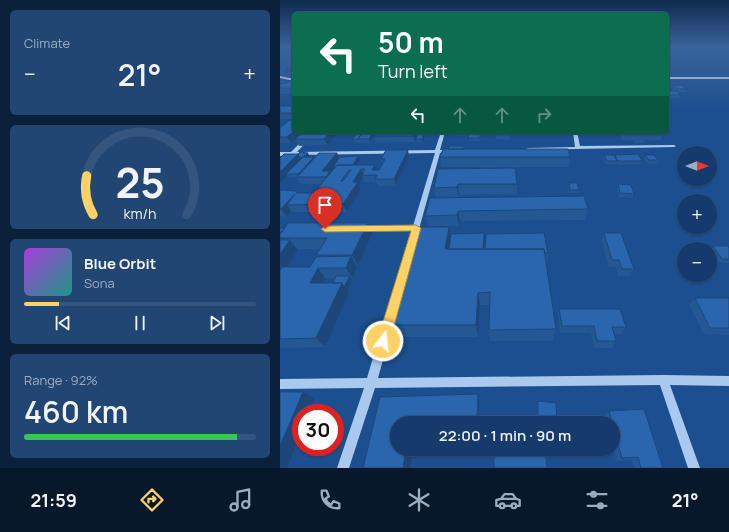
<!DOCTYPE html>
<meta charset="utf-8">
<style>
body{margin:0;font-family:Manrope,sans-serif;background:#214673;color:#f1f3f6;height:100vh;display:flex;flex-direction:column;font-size:15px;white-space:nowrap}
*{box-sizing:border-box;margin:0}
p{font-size:13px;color:#9dadc1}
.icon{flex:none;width:22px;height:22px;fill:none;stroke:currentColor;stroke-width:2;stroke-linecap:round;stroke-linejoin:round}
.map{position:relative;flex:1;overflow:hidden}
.drawer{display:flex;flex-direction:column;gap:10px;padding:10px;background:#0b203b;width:280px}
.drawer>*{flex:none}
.guide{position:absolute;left:12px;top:12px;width:377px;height:122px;border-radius:6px;box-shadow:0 1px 3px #0004,0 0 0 1px #33557e;background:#0b6e4f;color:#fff;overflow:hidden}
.needle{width:26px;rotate:90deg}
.fabs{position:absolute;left:397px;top:146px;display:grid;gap:8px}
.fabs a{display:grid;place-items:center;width:40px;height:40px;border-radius:50%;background:#143b6b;box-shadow:0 1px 3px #0004,0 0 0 1px #33557e;font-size:20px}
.speed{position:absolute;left:12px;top:404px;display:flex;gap:8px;font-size:20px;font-weight:700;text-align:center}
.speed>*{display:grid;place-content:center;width:52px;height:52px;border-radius:50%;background:#143b6b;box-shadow:0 1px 3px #0004,0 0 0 1px #33557e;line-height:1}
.speed .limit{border:6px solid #d22;background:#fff;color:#111}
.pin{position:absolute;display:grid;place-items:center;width:34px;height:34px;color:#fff;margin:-41px -17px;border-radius:50% 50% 50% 0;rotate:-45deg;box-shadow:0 0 4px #0007}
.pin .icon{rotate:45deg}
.me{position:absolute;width:44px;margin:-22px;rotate:16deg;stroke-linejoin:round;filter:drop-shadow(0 0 3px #0008)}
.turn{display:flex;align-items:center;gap:14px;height:84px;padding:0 20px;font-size:18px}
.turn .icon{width:52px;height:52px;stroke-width:2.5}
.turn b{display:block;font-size:28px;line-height:34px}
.lanes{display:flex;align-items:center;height:38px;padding:0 20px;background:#0003;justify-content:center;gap:20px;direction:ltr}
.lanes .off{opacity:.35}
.big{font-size:30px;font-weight:600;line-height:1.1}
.drawer .tile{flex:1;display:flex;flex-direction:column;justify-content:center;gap:6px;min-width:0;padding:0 14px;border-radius:6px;background:#214673}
.drawer .dial{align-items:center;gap:0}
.dial svg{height:104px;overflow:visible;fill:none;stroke:#33557e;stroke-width:7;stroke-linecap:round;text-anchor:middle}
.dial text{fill:#f1f3f6;stroke:none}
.song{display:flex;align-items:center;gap:12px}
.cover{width:48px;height:48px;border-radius:6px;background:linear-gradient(135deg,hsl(280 70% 55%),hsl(170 70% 35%))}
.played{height:4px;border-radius:2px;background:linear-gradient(90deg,#ffd166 15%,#33557e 15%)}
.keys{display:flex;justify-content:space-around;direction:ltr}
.heat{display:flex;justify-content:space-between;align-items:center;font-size:22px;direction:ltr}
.charge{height:6px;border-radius:3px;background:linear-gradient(90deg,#34c759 92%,#33557e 0)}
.trip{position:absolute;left:110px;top:416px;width:230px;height:40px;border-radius:20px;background:#143b6b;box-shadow:0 1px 3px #0004,0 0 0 1px #33557e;font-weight:600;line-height:40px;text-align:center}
.menu{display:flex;height:64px;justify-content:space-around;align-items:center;background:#08182b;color:#9dadc1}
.menu .icon{width:28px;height:28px}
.menu .on{color:#ffd166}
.menu b{font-size:18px;color:#f1f3f6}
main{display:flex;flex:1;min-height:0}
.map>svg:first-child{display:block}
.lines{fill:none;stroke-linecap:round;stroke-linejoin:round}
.minor{fill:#a9c9ee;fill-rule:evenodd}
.major{fill:#f0f6ff;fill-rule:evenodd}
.wall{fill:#245895;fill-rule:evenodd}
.shaded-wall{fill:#1d4779}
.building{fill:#2a66ad;stroke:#1d4779;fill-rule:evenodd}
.route{fill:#ffd166;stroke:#a68842}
</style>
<main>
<section class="drawer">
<div class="tile"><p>Climate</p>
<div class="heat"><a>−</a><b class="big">21°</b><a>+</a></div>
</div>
<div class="tile dial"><svg viewBox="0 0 100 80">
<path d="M14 69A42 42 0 1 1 86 69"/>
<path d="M14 69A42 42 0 0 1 9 39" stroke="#ffd166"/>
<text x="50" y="56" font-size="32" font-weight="700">25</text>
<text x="50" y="72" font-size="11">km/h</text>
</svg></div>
<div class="tile">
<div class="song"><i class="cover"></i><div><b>Blue Orbit</b><p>Sona</p></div></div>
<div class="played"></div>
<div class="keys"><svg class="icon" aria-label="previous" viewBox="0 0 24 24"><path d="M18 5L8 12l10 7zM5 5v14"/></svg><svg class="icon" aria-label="pause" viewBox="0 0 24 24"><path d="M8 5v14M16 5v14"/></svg><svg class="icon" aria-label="next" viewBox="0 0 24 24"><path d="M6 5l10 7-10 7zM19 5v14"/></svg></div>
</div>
<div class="tile"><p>Range · 92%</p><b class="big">460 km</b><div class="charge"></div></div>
</section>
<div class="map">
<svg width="449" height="468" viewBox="0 0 449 468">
<rect width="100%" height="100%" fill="#1b4f8f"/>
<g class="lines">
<path class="minor" d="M31 132H36L17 152 155 150 161 132H165L160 150H172L174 151 172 152 160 153 98 378 383 375 449 376V386L390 385 420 468H408L380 385 95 388 69 468H57L84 388 0 389V379L87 378 131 230 81 231 78 229 81 227 133 226 155 153 14 155 2 167 0 168V163L8 155 0 156V152H11Z
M293 132H297L300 146 394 145 396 146 394 147 248 150 246 149 248 148 295 147Z"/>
<path class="major" d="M0 76 14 79V81L0 78Z
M387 77H449V79H387Z"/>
</g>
<path class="wall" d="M9 67 10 69 4 72 0 71V68Z
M14 69V74L10 73 9 71Z
M14 79V96L13 93 0 94V81L8 82Z
M393 86 407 89 405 92H398L400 95 399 98H389L387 96V91H396L392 89Z
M0 106H14V119H0Z
M0 128 14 132H58L48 145 19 146 16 139 11 143H0Z
M83 132H146V134L143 142H137L136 139 135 142 96 143 94 136 96 133H95V134L90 143H80L79 142H74L72 139 82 133V134Z
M175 132H197V133L200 136V141H189V136H175Z
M230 132V140L216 139V133Z
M338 132H384L381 140H365L364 143H355L353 140H343Z
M184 146 185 149 290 157 289 167H162L160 157 168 149Z
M28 153 29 156V157L34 158 57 153 59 158 80 160 77 165H95L97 170H99L102 164 101 159 129 156 116 186H98L96 182H85L83 178 79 184 81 189 67 212H12L11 211 7 217 0 216V190L18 191 20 193H41L38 188 41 184H21L17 178 8 177 7 176 0 184V158L18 154Z
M402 154H404V162L400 157Z
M324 155 334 156 335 155 362 161 361 164 337 165 336 163 335 164H326L323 158Z
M365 155 378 160 377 164H368L364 158Z
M158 169 237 184V194L179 195V197L308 209 305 220 180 221 179 226H148L145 216 156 198 154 188Z
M430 173 432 176 430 180 427 179 429 181 427 185H417L413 181 414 179H430Z
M289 183 299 190 298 193H289L288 187Z
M338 184 354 194 353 198 339 197 337 188Z
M0 228 92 234 78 266H77V267L73 278H71L72 280 67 290 69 293 45 347 0 348ZM17 249H40L36 255 37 257 30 267H7L18 250ZM55 278 53 283H44L46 279Z
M204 233V249L268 253 267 260H266L276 329 272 341H210L209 330V305H200L198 337H119L112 325 171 236Z
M324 233 354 269 350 276H338L336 267H329L321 240Z
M433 246 449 248V263H439L430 250Z
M415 298H449V335L424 334 409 305Z
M279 309 346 327 342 334H334L336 341 332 348H314L311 333H280L278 316Z
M198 394 199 401 117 449H198V450L133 453 83 468Z
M258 401 277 423 257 420V404Z
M329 411 383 468H354L352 460 336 461 333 447V423H327L325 415Z"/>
<path class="shaded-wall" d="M9 67 10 69 4 72 3 69Z
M14 131V132H24L11 143 7 137Z
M50 132H58L48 145 44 139Z
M93 132H94L95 134 90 143 89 139Z
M135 132 137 137 135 142 133 136Z
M145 132H146V134L143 142 142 139Z
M128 150 129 156 116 186 114 179Z
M28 153 29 156 25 160 23 157Z
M57 153 60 160 53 167 54 168 51 172 54 179 49 185 42 171Z
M18 154 22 160 6 174 7 176 0 184V172Z
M78 156 80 160 74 170 72 166Z
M34 157 36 161 20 177 18 174Z
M95 165 98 172 92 170Z
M81 169 83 175H82L83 178 79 184 81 189 67 212 63 204 73 182Z
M178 184 179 195V198L177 187Z
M15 194 7 205 11 211 7 217 1 209Z
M178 211 180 221 179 226 177 215Z
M88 223 92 234 78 266 72 255Z
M169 227 172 240 169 254 165 249Z
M204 233 205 241 204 261 203 253Z
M10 240 18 250 4 272 0 290V254Z
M71 256 77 267 73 278 66 268Z
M38 268 46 279 38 293 30 283Z
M70 276 72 280 67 290 69 293 45 347 36 338 62 283Z
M198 293 200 305 198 337 196 325Z
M23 392 34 399 29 413H21V432L7 468H0V446Z
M198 394 199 401V423H197Z
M126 449H128L133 453 130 468H123Z"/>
<path class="building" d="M4 66 9 67 3 69H0V68Z
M14 69V71H9Z
M13 79H14V88H0V84L2 83H7Z
M0 81H8L6 83H2L0 84Z
M401 85 407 89H398L393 86Z
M387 91H397L400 95H390Z
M0 106H14V113H0Z
M9 120H14V131L7 137H0V128Z
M23 132H50L44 139H15Z
M83 132H93L89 139H78Z
M97 132H135L133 136H94Z
M135 132H145L142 139H136L138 133H136Z
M216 132H230V133H216Z
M357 132H367V133H358Z
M77 133H82L78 139H72Z
M189 133H200V138H188Z
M169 146H184V149H168Z
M163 149H288L290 157H160Z
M106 150H128L114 179H95L97 175H82L85 169H81L73 182H78L63 204 7 205 15 194 1 209H0V190L18 191 16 193H42L39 198 47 189 38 188 57 165H95L92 170H99L105 159H101ZM69 170H71L63 181H61Z
M20 152 28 153 23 157H19L18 154Z
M39 153H57L42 171H50L46 177H17Z
M4 154H18L0 172V158Z
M358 154 362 161H338L335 155Z
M324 155H334L337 161H327Z
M365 155H374L378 160H369Z
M78 156 73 165H57L55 167H53L60 157Z
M23 157H34L18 174H6Z
M235 168 237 184H178L177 187 154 188 158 169Z
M417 179H427L429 181 419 182Z
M289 183H297L299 190H290Z
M338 184 351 185 354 194 340 193Z
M304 196 308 209 178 211 177 215 145 216 150 198Z
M8 223H88L72 255H36L47 238H0V234Z
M140 227H169L165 249H264L276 329 209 330 210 292 198 293 196 325H112Z
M0 228H5L0 234Z
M204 233 203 249H169L171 234Z
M264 233 268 253H265L264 249H205L206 234Z
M324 233H341L354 269H342L339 260H332Z
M0 240H10L0 254Z
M433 246H448L449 248V259H442Z
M71 256 66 268H38L30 283H62L36 338 0 339V270L2 267H30L36 257Z
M56 276H70L64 287 62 283H53Z
M415 298H449V328H430Z
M279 309H340L346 327H332L336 341H317L314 326H282Z
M0 392H23L0 446Z
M198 394 197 423H117V449H126L123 468H83L100 397Z
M258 401 276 403 277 423H263L262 420H258Z
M364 409 383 468H361L358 457 342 458 329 411Z
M262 420 263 423H214V421Z
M214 449H265L267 468H214Z"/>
<linearGradient id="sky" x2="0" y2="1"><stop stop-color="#0f2b4f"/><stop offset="0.42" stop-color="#39639b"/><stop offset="1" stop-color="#39639b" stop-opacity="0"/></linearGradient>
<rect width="449" height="113" fill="url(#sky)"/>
<path class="route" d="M136 225 141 228 110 341 108 345 103 347 99 345 97 341 131 231 45 232 41 229 45 226Z"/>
</svg>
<div class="fabs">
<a><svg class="needle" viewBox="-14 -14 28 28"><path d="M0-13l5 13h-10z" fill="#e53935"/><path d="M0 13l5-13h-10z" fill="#9dadc1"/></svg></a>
<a>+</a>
<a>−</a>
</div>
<div class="speed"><div class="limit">30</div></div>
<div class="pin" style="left:45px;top:229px;background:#d93025"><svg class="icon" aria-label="arrive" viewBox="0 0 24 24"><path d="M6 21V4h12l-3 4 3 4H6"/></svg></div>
<svg class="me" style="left:103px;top:341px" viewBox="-20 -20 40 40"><circle r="17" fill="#ffd166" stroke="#fff" stroke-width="3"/><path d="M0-11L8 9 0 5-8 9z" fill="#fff"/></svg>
<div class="trip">22:00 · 1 min · 90 m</div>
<div class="guide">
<div class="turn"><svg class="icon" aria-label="left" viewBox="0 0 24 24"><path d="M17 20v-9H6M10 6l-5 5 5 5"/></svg><div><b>50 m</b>Turn left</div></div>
<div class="lanes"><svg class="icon" aria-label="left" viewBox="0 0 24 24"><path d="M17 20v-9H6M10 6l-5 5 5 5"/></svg><svg class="icon off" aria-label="ahead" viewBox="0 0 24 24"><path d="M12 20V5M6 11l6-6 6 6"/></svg><svg class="icon off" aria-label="ahead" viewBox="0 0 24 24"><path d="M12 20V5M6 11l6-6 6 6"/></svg><svg class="icon off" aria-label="right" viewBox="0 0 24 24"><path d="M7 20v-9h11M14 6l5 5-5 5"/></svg></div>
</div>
</div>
</main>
<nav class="menu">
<b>21:59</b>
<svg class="icon on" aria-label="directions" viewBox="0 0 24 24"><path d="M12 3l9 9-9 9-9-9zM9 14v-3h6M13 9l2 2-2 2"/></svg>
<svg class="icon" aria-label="music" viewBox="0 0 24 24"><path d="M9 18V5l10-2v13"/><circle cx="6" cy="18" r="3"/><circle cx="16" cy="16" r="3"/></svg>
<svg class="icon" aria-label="phone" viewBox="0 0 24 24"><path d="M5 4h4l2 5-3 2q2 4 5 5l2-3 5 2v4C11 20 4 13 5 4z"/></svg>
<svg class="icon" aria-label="climate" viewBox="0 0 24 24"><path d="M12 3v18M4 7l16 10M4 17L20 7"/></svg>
<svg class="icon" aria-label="car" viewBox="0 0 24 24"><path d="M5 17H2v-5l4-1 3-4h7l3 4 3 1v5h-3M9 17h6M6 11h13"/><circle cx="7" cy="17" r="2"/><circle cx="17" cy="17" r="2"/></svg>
<svg class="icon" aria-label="filters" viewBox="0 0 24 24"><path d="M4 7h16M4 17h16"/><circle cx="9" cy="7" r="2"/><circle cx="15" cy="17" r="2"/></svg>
<b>21°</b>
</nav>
